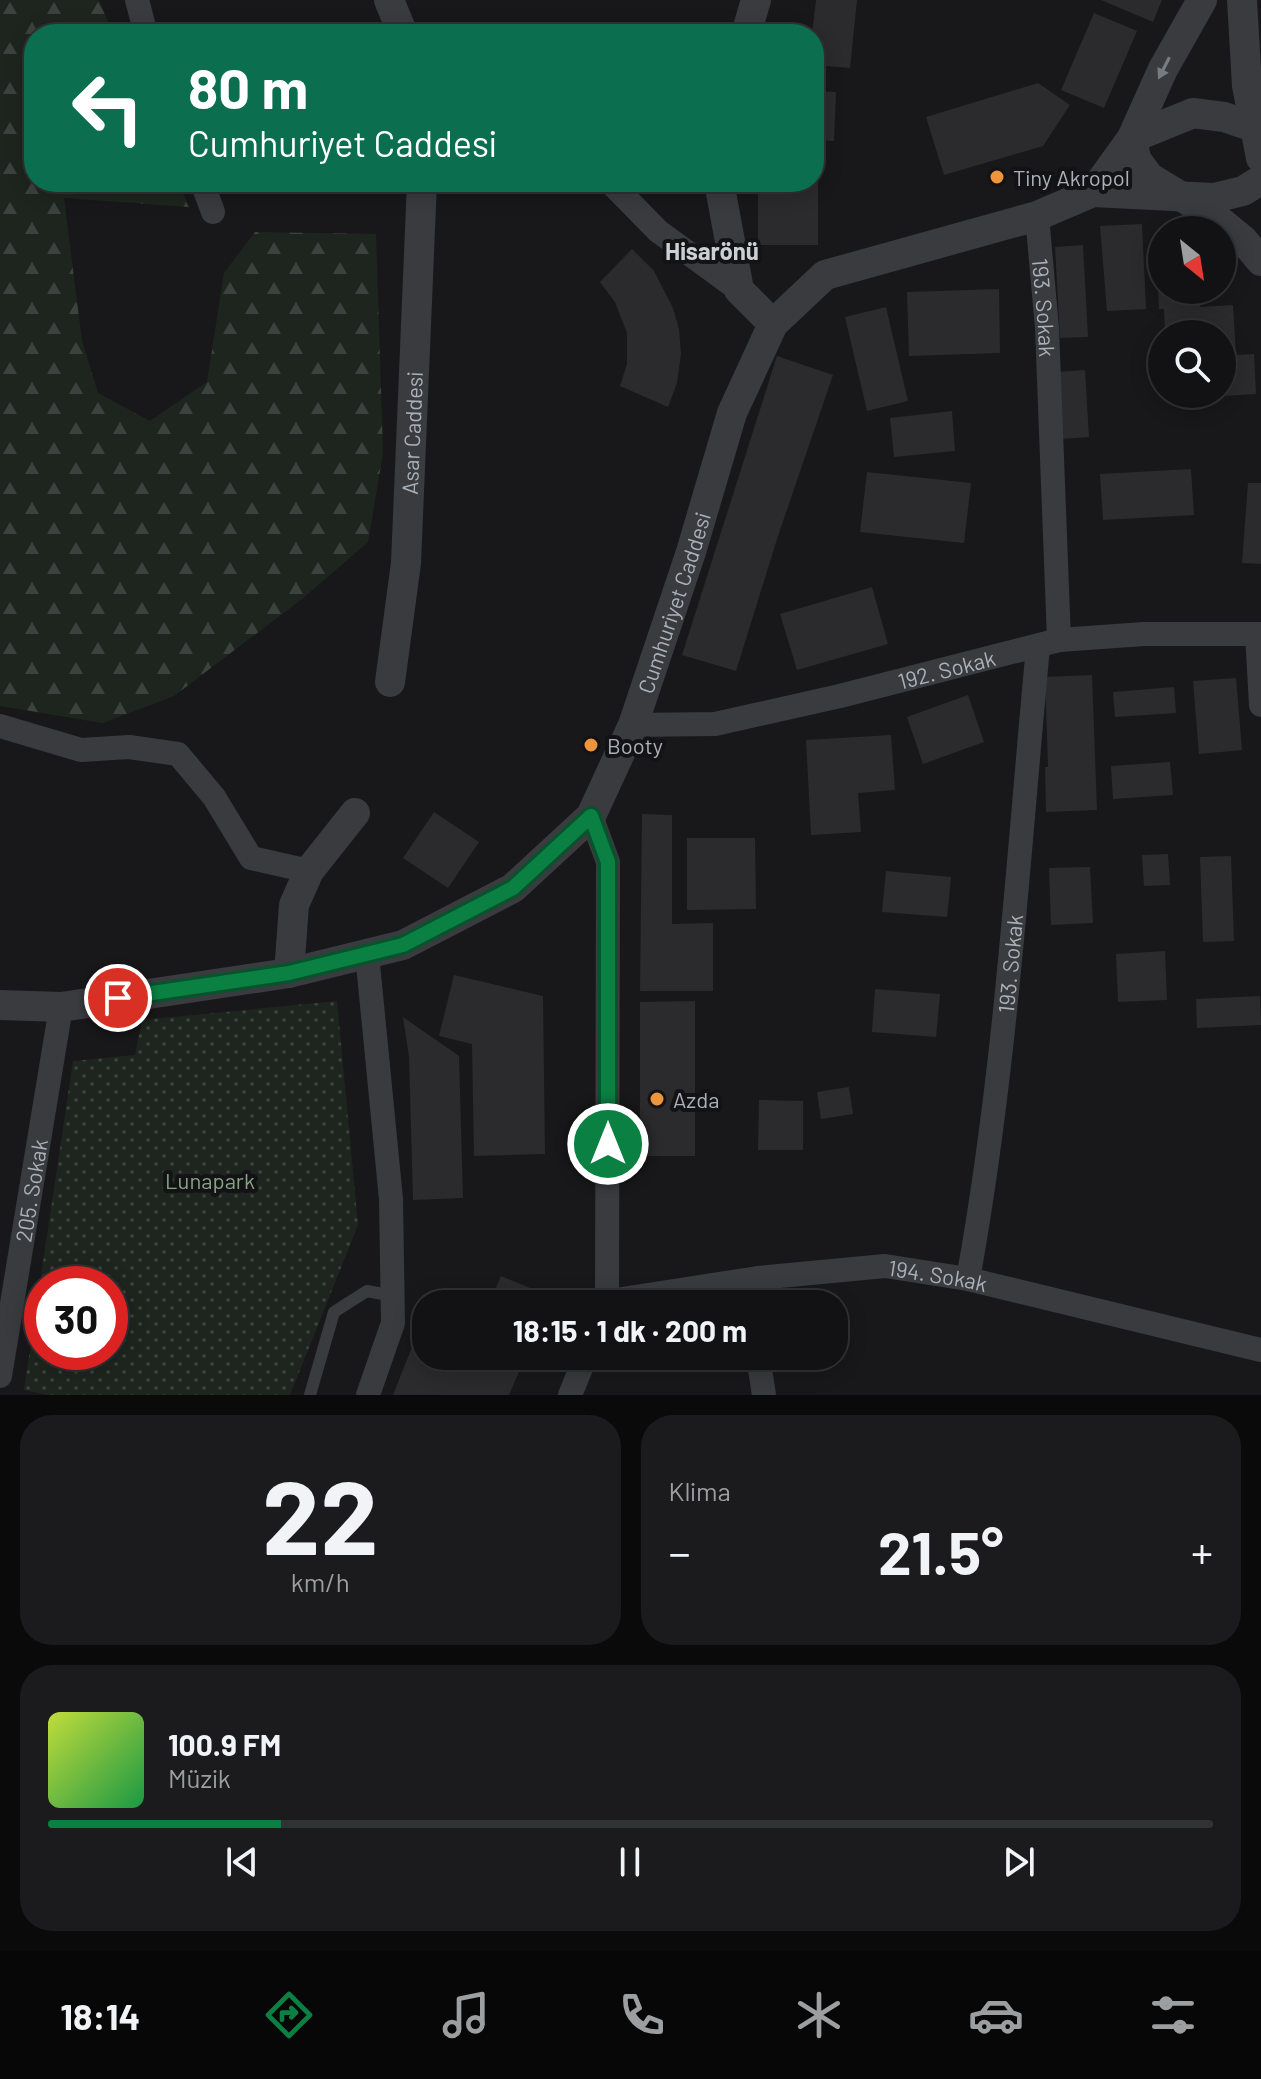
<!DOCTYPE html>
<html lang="tr">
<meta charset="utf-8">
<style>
body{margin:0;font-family:Barlow,sans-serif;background:#1b1b1d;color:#f1f3f6;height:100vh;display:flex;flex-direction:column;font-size:30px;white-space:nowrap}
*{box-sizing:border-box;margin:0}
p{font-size:26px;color:#9c9ea0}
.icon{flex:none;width:44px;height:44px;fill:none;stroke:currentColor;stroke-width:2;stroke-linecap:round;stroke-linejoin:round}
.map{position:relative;height:1395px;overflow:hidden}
.side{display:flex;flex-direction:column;gap:20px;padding:20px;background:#0a0a0b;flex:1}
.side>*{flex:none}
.guide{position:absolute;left:24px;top:24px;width:800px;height:168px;border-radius:32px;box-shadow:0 4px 20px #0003,0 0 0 2px #313234;background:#0b6e4f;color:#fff;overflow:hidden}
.needle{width:52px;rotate:150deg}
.controls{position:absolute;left:1148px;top:216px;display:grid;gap:16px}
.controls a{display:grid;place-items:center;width:88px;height:88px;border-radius:50%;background:#121214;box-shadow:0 4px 20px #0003,0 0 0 2px #313234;font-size:40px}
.speed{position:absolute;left:24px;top:1266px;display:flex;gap:16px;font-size:40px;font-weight:700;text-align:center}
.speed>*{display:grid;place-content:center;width:104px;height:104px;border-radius:50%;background:#121214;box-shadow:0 4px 20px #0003,0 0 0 2px #313234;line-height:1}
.speed .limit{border:12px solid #d22;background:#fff;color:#111}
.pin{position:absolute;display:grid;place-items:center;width:68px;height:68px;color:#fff;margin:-34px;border:4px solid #fff;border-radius:50%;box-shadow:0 2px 8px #0007}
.me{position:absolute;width:88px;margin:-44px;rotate:0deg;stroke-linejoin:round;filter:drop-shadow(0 0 6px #0008)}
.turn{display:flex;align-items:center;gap:28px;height:168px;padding:0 32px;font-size:36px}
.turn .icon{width:104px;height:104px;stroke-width:2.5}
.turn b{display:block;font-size:56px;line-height:68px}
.big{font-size:60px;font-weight:700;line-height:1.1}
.side .tile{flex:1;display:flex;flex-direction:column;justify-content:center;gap:12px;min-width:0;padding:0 28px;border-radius:32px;background:#1b1b1d}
.side .dial{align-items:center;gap:0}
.dial b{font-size:104px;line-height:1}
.song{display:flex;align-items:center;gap:24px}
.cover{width:96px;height:96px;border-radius:12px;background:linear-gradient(135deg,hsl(70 70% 55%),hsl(140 70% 35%))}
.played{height:8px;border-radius:4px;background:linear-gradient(90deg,#0b8043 20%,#313234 20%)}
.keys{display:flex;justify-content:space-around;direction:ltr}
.heat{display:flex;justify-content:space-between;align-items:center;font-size:44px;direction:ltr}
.side .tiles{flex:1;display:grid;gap:20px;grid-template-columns:1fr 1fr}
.tile:last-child{grid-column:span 2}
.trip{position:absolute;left:412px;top:1290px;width:436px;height:80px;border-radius:32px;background:#121214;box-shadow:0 4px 20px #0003,0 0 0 2px #313234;font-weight:700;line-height:80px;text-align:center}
.tabs{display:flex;height:128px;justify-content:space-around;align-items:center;background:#070708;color:#9c9ea0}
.tabs .icon{width:56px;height:56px}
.tabs .active{color:#0b8043}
.tabs b{font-size:36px;color:#f1f3f6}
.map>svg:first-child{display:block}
.forest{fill:url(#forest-firs)}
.park{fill:url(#park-dots);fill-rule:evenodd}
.building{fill:#2b2b2e}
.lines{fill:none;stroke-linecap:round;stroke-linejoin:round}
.service{stroke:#393b3f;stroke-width:12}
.minor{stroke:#393b3f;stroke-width:24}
.tertiary{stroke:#393b3f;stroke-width:30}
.oneway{fill:#777c82}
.route-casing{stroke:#07532c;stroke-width:20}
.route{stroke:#0b8043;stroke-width:14}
.poi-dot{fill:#ed943d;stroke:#131315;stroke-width:3}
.labels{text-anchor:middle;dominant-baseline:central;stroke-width:8;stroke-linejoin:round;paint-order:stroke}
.poi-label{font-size:22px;fill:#aab1b9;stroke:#131315;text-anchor:start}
.street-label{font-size:22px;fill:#aab1b9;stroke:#131315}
.park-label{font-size:22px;fill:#86a382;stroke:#131315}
.neighbourhood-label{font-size:24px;font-weight:bold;fill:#cbd0d5;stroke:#131315}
</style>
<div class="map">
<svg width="1261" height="1395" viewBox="0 0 1261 1395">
<defs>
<pattern id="forest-firs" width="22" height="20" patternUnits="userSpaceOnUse" patternTransform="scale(2)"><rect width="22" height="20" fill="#1e251e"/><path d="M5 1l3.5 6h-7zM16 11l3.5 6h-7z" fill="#3c423d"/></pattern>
<pattern id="park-dots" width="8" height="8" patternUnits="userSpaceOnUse" patternTransform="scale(2)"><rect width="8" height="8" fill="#1e251e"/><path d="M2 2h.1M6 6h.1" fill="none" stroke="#3c423d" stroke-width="1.8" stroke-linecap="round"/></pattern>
</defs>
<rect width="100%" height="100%" fill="#18181a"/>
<path class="forest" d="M0 0H99L113 34H34V182H178L189 207 64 198 82 341 98 393 150 421 207 382 224 273 255 232 376 234 383 453 368 542 302 599 174 696 103 723 0 706Z"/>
<path class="park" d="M337 1001 358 1225 290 1395H47L24 1390 73 1061 135 1055 142 1020ZM42 1284H110V1352H42Z"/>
<path class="building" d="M816 0H857L850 68 814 65 812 34Z
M1101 0H1162L1153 22Z
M1094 13 1137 31 1104 108 1061 90Z
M1038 83 1070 105 1043 146 944 175 926 117Z
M814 91 836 92 834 141 814 140Z
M814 170H818V245H758V182H814Z
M1142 224 1146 309 1107 311 1100 226Z
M1162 231V290H1199L1200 307 1233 305 1236 355 1254 354 1256 394 1222 396V334H1165L1164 309H1159L1155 232Z
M1083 245 1088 337 1060 338 1055 247Z
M632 249 654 271 673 308 679 329 681 354 677 383 668 407 620 386 627 364V333L615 302 600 282Z
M999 289 1000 353 909 356 907 292Z
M886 307 908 401 867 411 845 317Z
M777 356 833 375 778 536 736 671 682 655Z
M1085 370 1089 437 1061 439 1057 372Z
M1173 394H1212V396L1173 399Z
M952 411 955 451 894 457 890 418Z
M1191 469 1194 515 1103 520 1100 474Z
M867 472 971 483 964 543 860 532Z
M1248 483H1261V564L1242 563Z
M872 587 888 644 797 670 780 614Z
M1092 675 1097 810 1046 812 1045 767H1048L1045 677Z
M1236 678 1242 750 1199 754 1193 681Z
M1174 687 1176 713 1115 717 1113 692Z
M968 695 984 742 923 764 907 717Z
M891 735 895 790 858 793 861 832 811 835 806 740Z
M1170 762 1173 795 1113 799 1111 766Z
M434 812 479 842 448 888 403 858Z
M642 814 672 815V924L713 923V991H640Z
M687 838H755L756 909 687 910Z
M1168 854 1170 885 1144 886 1142 855Z
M1231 856 1234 941 1203 942 1200 857Z
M1090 867 1093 923 1051 925 1049 868Z
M886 871 951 877 947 917 882 912Z
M1165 951 1167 1000 1118 1002 1116 954Z
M454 975 543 996 545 1154 474 1156 472 1044 439 1036Z
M875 989 940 994 936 1037 872 1032Z
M1260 996 1261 1025 1197 1028 1196 999Z
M695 1001V1156H640V1002Z
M403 1017 459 1056 463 1198 413 1200 409 1057Z
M849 1087 853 1114 821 1119 817 1092Z
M759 1100 803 1101V1150H758Z
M501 1276 535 1290 529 1304H489Z
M420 1327 426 1330V1356H508L506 1362 521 1367 509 1395H393Z"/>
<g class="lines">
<path class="service" d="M310 1395 334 1312 367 1291 393 1296"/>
<g class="minor">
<path d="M137 0 146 34"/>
<path d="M202 182 213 212"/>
<path d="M610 182 658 231 739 290"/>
<path id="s1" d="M1037 216 1047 328 1059 640"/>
<path d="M1257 634 1261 705"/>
<path id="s2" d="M633 725 715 724 840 696 1059 640 1144 634H1261"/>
<path d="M0 726 81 750 129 747 178 754 214 797 251 858 309 871"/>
<path d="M591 816 608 862 607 1304"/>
<path d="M367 954 391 1199 393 1323 368 1395"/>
<path d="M758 1278V1304"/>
<path id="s3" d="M968 1279C1006 1070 1018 858 1038 647"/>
<path id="s4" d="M609 1301 758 1278 885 1266 968 1279 1261 1350"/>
<path d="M758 1356 764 1395"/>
<path id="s5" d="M0 1376 61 1007"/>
<path d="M570 1395 586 1356"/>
</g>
<g class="tertiary">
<path d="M389 0 403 34"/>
<path d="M1242 0 1247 86 1261 158"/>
<path d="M746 34 756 0"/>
<path d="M1132 138 1136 159 1149 177 1215 217 1243 240 1261 261"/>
<path d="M1132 138 1193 113 1224 117 1254 127"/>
<path d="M719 182 739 290 773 324"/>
<path d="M1093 192 1132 138 1163 69 1202 0"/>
<path id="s6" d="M390 682 406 563 422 182"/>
<path d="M289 973 294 905 309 871 355 813"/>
<path id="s7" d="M0 1005 61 1007 289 973 403 945 513 888 591 816 633 725 691 552 732 413 773 324 825 275 1037 216 1093 192 1214 198 1243 191 1261 180"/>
</g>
</g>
<defs><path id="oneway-solid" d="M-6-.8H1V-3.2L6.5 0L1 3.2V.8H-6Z" transform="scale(2)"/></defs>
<use class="oneway" href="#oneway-solid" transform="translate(1164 68) rotate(117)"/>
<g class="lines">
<g class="route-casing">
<path id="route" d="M118 998 289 973 403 945 513 888 591 816 608 862V1144"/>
</g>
<use href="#route" class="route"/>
</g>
<g class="poi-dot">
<circle cx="997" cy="177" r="8"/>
<circle cx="591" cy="745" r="8"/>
<circle cx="657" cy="1099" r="8"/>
</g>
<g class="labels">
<g class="poi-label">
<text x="1013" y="177">Tiny Akropol</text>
<text x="607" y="745">Booty</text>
<text x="673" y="1099">Azda</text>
</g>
<g class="street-label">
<text stroke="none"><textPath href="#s1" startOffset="92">193. Sokak</textPath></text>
<text stroke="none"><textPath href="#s6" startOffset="250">Asar Caddesi</textPath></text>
<text stroke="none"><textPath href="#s7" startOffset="868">Cumhuriyet Caddesi</textPath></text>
<text stroke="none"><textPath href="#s2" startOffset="320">192. Sokak</textPath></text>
<text stroke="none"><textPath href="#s3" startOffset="318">193. Sokak</textPath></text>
<text stroke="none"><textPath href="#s5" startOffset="188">205. Sokak</textPath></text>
<text stroke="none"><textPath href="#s4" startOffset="332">194. Sokak</textPath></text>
</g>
<g class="park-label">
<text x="210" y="1180">Lunapark</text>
</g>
<g class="neighbourhood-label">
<text x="712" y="250">Hisarönü</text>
</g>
</g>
</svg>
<div class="controls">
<a><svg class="needle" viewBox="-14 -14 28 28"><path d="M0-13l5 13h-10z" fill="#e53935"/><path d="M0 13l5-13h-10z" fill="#9c9ea0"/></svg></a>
<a><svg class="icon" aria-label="search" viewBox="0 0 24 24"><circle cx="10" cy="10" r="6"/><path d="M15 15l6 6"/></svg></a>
</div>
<div class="speed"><div class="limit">30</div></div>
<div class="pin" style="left:118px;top:998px;background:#d93025"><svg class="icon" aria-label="arrive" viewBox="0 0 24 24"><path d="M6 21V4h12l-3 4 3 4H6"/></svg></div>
<svg class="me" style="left:608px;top:1144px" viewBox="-20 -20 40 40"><circle r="17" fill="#0b8043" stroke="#fff" stroke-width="3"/><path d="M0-11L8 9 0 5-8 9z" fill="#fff"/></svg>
<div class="trip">18:15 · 1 dk · 200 m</div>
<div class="guide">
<div class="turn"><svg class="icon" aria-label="left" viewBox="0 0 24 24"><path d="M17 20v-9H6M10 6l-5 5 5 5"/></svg><div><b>80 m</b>Cumhuriyet Caddesi</div></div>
</div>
</div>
<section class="side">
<div class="tiles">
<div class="tile dial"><b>22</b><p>km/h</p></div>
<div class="tile"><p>Klima</p>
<div class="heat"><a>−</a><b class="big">21.5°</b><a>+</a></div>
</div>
<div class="tile">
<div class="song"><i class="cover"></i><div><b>100.9 FM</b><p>Müzik</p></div></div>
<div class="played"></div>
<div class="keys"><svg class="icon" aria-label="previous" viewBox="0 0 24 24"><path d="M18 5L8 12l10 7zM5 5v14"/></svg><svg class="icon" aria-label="pause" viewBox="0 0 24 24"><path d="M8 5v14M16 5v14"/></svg><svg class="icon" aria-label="next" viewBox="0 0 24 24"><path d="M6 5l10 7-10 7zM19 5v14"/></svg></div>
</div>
</div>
</section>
<nav class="tabs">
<b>18:14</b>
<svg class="icon active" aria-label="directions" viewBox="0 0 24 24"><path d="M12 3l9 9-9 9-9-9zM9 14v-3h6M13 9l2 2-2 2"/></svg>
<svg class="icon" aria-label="music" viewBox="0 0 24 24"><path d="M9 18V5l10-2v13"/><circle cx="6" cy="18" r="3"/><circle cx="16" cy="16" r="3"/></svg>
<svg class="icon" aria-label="phone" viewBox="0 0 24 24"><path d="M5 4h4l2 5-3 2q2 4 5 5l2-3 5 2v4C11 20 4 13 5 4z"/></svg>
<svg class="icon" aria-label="climate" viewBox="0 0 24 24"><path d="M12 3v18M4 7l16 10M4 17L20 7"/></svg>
<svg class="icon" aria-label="car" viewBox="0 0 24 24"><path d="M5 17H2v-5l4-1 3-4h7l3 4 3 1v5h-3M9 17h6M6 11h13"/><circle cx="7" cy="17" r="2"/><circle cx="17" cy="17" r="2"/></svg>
<svg class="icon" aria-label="filters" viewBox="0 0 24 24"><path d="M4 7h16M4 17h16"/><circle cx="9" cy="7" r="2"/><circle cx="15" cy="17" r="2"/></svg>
</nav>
